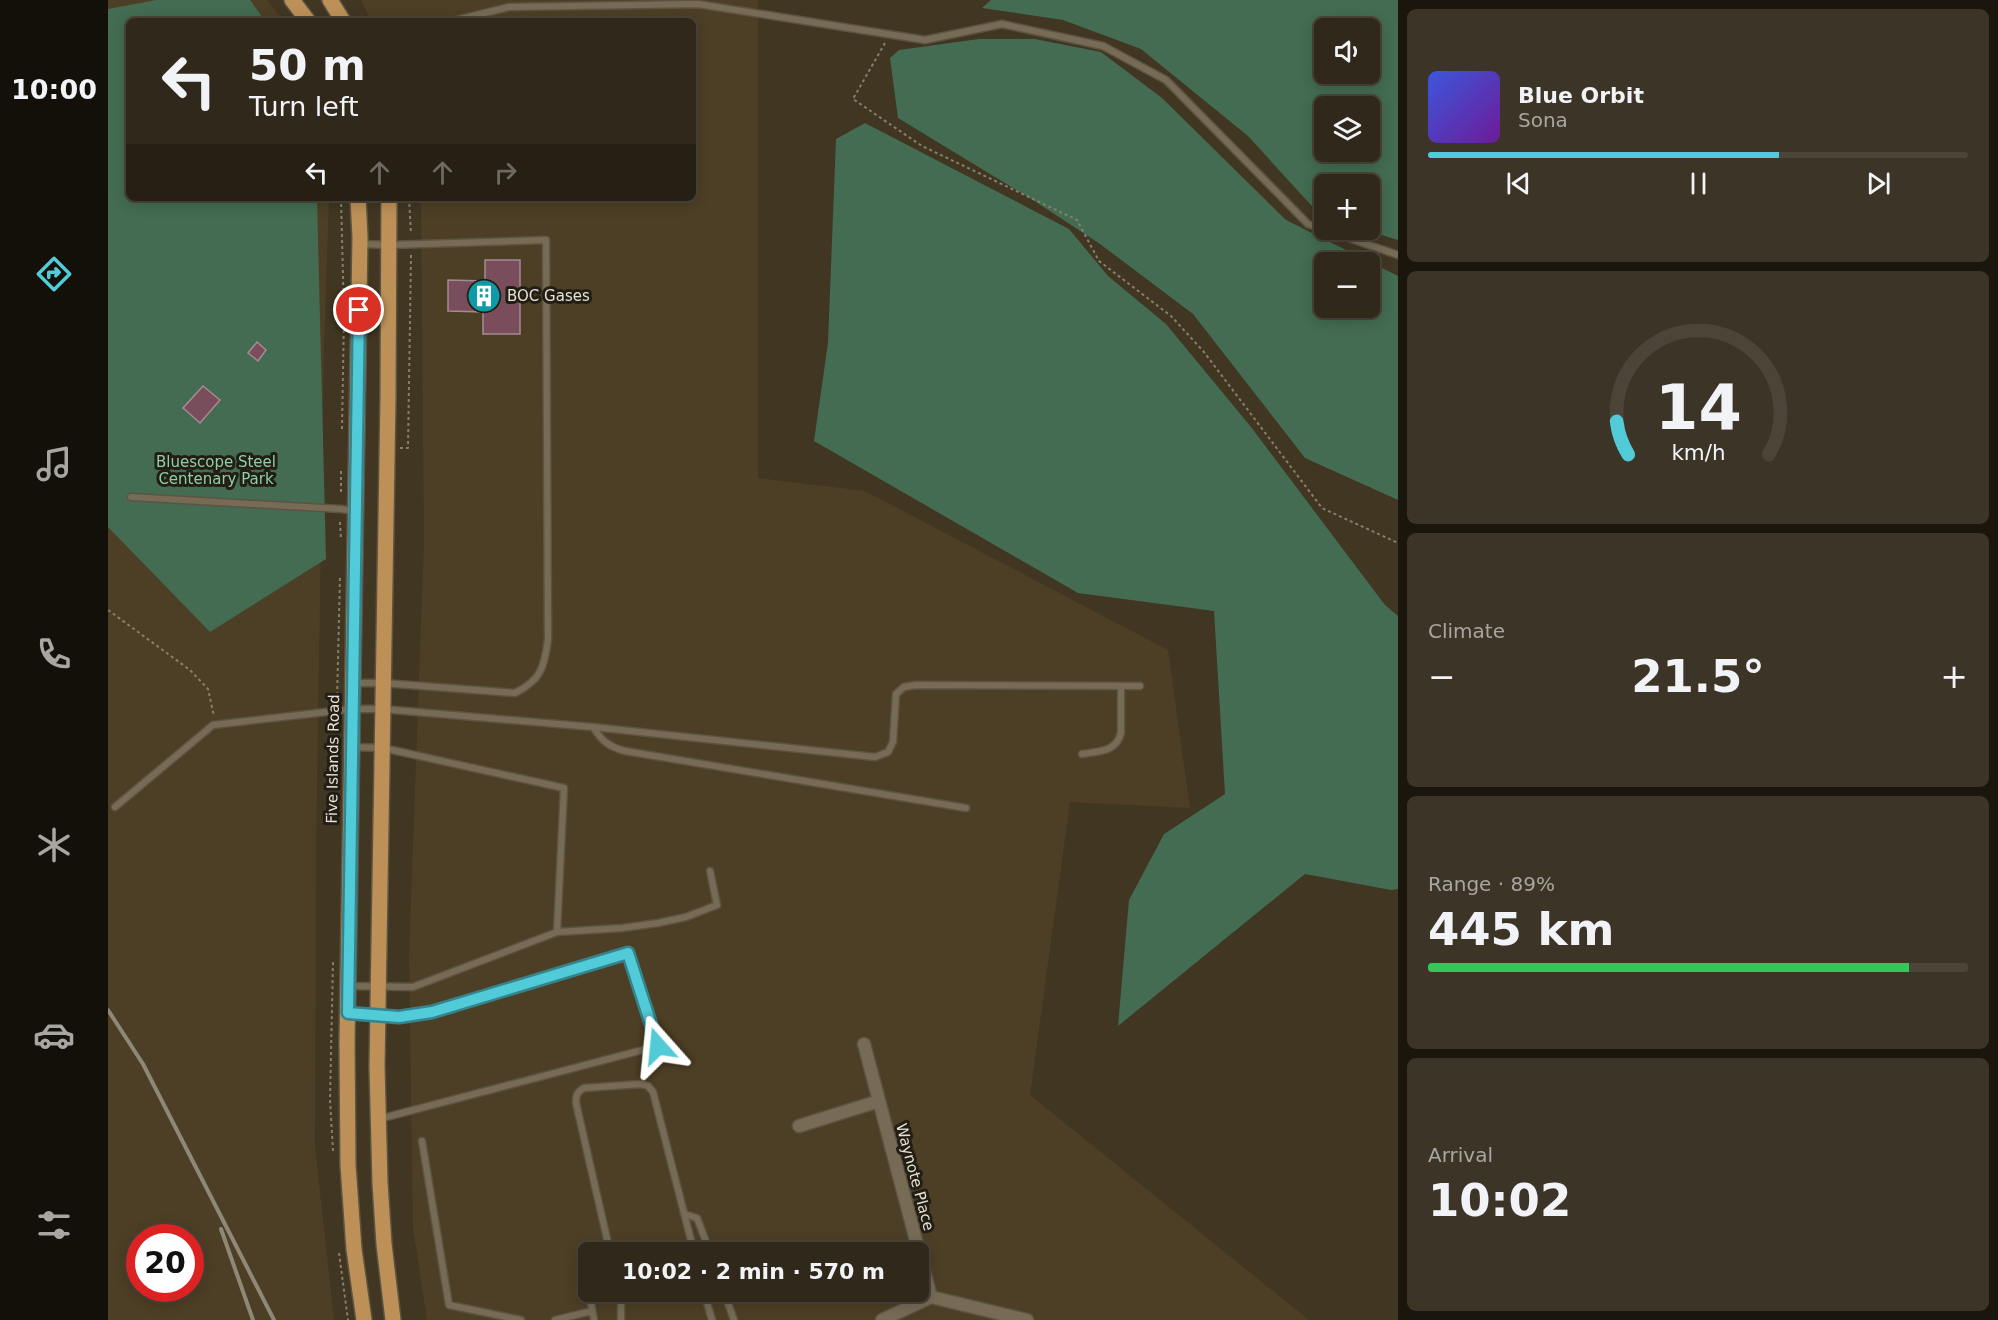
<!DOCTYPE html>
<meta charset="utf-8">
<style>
body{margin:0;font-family:"DejaVu Sans",sans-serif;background:#3c3427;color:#f1f3f6;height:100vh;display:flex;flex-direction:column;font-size:22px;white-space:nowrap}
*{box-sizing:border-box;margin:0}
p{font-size:20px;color:#a8a6a2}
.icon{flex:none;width:33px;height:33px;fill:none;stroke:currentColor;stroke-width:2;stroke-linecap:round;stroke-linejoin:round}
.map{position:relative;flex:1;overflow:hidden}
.side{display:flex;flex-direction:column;gap:9px;padding:9px;background:#1a160e;width:600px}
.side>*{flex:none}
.guide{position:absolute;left:18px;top:18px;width:570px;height:183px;border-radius:9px;box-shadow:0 3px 15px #0003,0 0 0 2px #4b4439;background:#30281a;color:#f1f3f6;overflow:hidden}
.controls{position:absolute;left:1206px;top:18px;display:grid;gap:12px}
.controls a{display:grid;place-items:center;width:66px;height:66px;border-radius:9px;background:#30281a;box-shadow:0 3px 15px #0003,0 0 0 2px #4b4439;font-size:30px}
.speed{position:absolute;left:18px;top:1224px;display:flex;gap:12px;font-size:30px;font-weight:700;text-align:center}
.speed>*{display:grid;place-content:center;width:78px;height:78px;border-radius:50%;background:#30281a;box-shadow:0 3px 15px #0003,0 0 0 2px #4b4439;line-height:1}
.speed .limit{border:9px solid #d22;background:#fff;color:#111}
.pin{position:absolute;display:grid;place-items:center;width:51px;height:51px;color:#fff;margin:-26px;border:3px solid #fff;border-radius:50%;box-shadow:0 2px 6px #0007}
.me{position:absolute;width:66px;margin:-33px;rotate:342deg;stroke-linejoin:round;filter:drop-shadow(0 0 4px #0008)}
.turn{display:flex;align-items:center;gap:21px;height:126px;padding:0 24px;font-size:27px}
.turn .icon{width:78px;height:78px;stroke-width:2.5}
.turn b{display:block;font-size:42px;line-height:51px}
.lanes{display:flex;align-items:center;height:57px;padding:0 24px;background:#0003;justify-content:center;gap:30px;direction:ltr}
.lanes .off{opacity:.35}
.big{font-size:45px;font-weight:800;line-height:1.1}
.side .card{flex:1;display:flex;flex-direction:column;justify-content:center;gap:9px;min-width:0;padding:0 21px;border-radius:9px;background:#3c3427}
.side .dial{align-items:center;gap:0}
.dial svg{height:156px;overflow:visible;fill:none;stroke:#4b4439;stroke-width:7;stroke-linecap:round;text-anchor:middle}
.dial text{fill:#f1f3f6;stroke:none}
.song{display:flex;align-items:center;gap:18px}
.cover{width:72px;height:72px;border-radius:9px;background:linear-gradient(135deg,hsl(230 70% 55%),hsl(280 70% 35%))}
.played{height:6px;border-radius:3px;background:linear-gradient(90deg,#52cbd9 65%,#4b4439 65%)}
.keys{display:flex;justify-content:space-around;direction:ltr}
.heat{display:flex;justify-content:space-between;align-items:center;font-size:33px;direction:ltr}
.charge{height:9px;border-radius:4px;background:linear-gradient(90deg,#34c759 89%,#4b4439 0)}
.trip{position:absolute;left:470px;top:1242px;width:351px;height:60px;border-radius:9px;background:#30281a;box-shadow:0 3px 15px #0003,0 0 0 2px #4b4439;font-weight:800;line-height:60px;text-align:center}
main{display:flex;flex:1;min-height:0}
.tab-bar{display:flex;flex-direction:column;width:108px;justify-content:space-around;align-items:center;background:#13100a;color:#a8a6a2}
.tab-bar .icon{width:42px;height:42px}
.tab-bar .active{color:#52cbd9}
.tab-bar b{font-size:27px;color:#f1f3f6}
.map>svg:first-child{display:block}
.built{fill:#4d3f25;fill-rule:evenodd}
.green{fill:#436c52;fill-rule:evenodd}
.building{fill:#7a4d5c;stroke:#a58a92;stroke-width:1.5}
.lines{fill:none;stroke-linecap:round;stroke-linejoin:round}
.service-casing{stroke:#5c5443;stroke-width:9}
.minor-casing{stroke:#5c5443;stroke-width:15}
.primary-casing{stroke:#5c5443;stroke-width:18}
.path{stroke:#877f6e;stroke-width:2;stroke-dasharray:3 3;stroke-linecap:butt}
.service{stroke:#776b56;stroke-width:6}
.minor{stroke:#776b56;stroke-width:12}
.primary{stroke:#bd9057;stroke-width:15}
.rail{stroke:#8f8777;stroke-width:4}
.route-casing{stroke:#35848d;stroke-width:15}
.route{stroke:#52cbd9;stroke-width:10}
.labels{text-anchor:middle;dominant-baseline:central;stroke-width:6;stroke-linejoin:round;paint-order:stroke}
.poi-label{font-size:15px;fill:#e8e2d6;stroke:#231e15;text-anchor:start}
.park-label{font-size:15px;fill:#8dd1a4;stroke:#231e15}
.street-label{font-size:15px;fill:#e8e2d6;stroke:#231e15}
</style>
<main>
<nav class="tab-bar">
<b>10:00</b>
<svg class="icon active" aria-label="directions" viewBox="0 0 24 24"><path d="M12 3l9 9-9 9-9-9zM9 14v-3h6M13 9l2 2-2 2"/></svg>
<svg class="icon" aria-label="music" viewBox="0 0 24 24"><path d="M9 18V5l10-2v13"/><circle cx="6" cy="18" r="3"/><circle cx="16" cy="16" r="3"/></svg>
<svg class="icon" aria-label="phone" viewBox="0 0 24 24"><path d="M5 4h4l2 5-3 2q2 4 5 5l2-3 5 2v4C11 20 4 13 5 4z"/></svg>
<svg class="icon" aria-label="climate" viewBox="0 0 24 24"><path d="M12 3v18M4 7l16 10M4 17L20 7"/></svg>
<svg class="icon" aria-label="car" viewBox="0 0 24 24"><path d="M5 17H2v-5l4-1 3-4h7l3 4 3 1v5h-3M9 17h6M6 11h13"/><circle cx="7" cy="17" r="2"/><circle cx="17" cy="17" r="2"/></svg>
<svg class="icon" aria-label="filters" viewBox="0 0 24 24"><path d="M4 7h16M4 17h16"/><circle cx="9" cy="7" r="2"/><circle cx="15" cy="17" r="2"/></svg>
</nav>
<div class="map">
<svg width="1290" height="1320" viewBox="0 0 1290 1320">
<rect width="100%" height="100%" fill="#403622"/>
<path class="built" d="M0 0H159L176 21H21V198H221L216 347 208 852 207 1146 226 1320H0ZM32 1238H82V1288H32Z
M253 0H650V478L757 491 1060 650 1082 808 962 802 922 1095 1201 1320H319L305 1228 301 955 316 542 313 198H585V21H263ZM480 1252H810V1292H480Z"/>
<path class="green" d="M48 0H142L157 21H21V198H209L218 559 102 632 0 527V9Z
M883 0H1290V240L1257 230H1262V184H1216V216L1212 215 1140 136 1033 49 955 20 874 8ZM1262 28V74H1216V28ZM1262 106V152H1216V106Z
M871 39H927L993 52 1054 98 1178 220 1290 276V500L1197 458 1085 314 992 244 925 200 790 118 782 58 791 50ZM1262 262V308H1216V262Z
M757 123 961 229 1000 276 1058 324 1143 427 1277 605 1290 616V889L1283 890 1197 874 1010 1026 1021 900 1056 834 1117 794 1106 611 970 593 706 441 720 343 728 139Z"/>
<path class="building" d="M377 260H412V334H375V312L340 311V280L377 281Z
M149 342 158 350 150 361 140 353Z
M95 386 112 400 92 423 75 408Z"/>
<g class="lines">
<g class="service-casing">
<path id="service" d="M344 21 401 7 590 4 817 40 894 24 995 46 1058 80 1200 224 1290 255
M23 497 233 509 247 511
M245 683H275L407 693C433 680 436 668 440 640L438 240 282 245 253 244
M485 727C494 741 501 747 517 751L858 808
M974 754C992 751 1008 752 1013 733V686
M7 807 105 725 244 709H274L485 727 767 757 780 752 785 742 788 694 796 687 807 685 1032 686
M449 932 514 928 550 923 578 917 609 905 602 871
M241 986 305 987 449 932 456 788 275 748 245 747
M240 1013 291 1017 324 1012 520 953 550 1046 271 1119
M314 1141 341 1305 413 1320
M576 1214 589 1218 602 1252
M502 1252 468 1103C468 1095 469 1092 476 1088L533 1084 540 1086 545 1092 586 1252
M511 1292 513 1304V1320
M596 1292 604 1320
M616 1292 626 1320
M483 1303 486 1320
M447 1320 484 1311"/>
</g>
<g class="minor-casing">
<path id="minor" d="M756 1044 823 1297 774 1320
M691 1126 771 1101
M823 1297 919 1320"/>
</g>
<g class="primary-casing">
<path id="primary" d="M184 0 200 21
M222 0 235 21
M250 198 252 237 239 1043 240 1165 246 1249 256 1320
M281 198 280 398 269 1067 272 1183 276 1244 285 1320"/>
</g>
<path class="path" d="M777 43 745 99 814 146 969 220 991 261 1063 316 1096 352 1214 508 1290 543
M233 198 236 315 234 429
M301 198 303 234
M292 448H300L303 255
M233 492V471
M232 522 233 540
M0 610 82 670 100 689 106 716
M229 701 232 575
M225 1151 222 1100 225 962
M231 1253 240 1320"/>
<use href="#service" class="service"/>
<use href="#minor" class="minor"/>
<use href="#primary" class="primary"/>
<path class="rail" d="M0 1010 35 1064 166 1320
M113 1229 145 1320"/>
</g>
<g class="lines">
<g class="route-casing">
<path id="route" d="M251 310 240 1013 291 1017 324 1012 520 953 550 1046"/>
</g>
<use href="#route" class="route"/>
</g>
<defs>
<g id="building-disc" transform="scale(1.725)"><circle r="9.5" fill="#0f9aa8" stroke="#231e15"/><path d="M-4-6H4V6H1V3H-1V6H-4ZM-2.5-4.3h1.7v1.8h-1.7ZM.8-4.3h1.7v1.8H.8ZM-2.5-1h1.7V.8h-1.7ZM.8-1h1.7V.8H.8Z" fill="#fff"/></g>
</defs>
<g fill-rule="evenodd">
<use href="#building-disc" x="376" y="296"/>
</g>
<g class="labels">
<g class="poi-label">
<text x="399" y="296">BOC Gases</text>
</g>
<g class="park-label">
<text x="108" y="462">Bluescope Steel<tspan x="108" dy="17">Centenary Park</tspan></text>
</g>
<g class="street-label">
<text transform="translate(225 759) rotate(-89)">Five Islands Road</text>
<text transform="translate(807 1177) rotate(75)">Waynote Place</text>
</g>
</g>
</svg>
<div class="controls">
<a><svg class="icon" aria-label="sound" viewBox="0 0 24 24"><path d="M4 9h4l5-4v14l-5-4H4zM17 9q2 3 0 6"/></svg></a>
<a><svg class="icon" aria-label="layers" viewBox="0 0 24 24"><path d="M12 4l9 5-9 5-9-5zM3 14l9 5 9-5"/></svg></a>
<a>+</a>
<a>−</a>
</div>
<div class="speed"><div class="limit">20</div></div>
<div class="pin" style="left:251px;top:310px;background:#d93025"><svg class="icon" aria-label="arrive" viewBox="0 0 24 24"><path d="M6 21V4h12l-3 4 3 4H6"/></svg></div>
<svg class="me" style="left:550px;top:1046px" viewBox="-20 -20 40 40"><path d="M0-17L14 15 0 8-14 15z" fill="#52cbd9" stroke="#fff" stroke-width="4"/></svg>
<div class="trip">10:02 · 2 min · 570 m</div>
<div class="guide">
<div class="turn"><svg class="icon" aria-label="left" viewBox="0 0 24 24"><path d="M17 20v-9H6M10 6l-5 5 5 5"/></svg><div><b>50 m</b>Turn left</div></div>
<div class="lanes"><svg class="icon" aria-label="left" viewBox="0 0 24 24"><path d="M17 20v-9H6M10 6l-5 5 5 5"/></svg><svg class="icon off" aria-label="ahead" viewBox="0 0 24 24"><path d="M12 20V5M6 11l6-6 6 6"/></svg><svg class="icon off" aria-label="ahead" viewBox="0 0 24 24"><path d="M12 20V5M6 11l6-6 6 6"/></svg><svg class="icon off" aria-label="right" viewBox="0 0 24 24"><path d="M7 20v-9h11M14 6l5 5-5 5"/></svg></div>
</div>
</div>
<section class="side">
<div class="card">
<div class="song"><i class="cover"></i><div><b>Blue Orbit</b><p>Sona</p></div></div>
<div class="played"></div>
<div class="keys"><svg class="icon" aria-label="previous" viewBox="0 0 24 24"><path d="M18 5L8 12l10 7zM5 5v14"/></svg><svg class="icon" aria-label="pause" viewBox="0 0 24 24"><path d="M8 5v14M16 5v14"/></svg><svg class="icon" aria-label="next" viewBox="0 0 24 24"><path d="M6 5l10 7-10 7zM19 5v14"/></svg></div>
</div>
<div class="card dial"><svg viewBox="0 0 100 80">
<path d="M14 69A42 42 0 1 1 86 69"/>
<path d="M14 69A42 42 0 0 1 8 52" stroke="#52cbd9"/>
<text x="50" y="56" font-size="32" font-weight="700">14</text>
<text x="50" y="72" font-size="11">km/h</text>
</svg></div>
<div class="card"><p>Climate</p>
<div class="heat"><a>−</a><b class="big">21.5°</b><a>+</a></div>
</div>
<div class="card"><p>Range · 89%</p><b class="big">445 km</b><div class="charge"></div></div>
<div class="card"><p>Arrival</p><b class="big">10:02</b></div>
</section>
</main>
